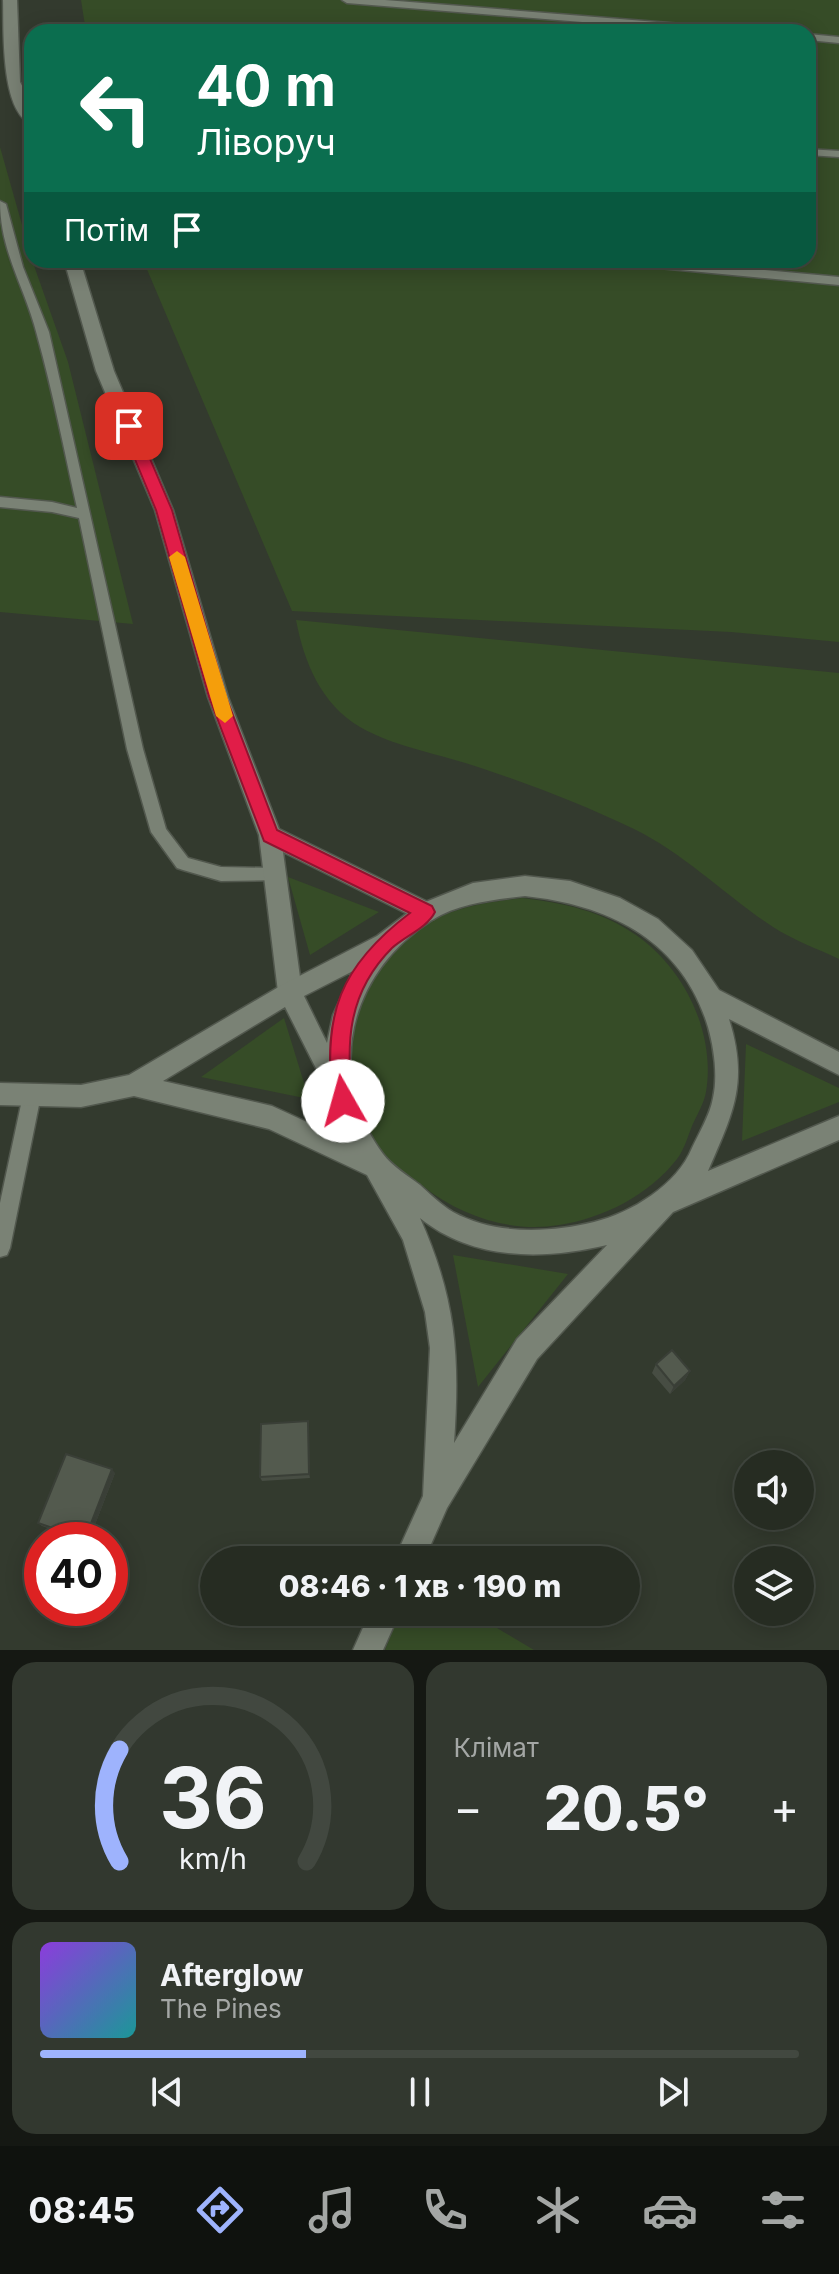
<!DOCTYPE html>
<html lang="uk">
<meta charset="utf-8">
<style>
body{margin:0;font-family:Inter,sans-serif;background:#32382f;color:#f1f3f6;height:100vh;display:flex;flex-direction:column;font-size:30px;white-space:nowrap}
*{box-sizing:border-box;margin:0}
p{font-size:26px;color:#a4a7a5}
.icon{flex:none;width:44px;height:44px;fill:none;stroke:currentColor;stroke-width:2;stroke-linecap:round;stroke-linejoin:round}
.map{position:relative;height:1650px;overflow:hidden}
.sheet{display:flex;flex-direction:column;gap:12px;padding:12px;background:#151813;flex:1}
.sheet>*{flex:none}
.top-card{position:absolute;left:24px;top:24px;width:792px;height:244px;border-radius:24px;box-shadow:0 4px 20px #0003,0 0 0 2px #424840;background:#0b6e4f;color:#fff;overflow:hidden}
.fabs{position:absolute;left:734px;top:1450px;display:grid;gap:16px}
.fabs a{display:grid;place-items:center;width:80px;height:80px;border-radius:50%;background:#262c22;box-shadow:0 4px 20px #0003,0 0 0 2px #424840;font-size:40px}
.speed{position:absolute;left:24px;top:1522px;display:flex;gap:16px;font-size:40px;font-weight:700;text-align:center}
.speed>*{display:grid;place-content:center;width:104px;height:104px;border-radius:50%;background:#262c22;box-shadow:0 4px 20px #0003,0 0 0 2px #424840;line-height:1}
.speed .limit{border:12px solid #d22;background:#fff;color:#111}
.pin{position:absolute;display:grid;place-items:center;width:68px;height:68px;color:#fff;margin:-34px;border-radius:16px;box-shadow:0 4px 12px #0006}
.me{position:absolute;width:88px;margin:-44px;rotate:353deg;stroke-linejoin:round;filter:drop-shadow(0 0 6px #0008)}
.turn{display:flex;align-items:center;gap:28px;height:168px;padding:0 40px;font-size:36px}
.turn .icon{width:104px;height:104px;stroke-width:2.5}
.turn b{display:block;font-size:56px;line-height:68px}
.then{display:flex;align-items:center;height:76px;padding:0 40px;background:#0003;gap:16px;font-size:30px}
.big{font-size:60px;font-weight:800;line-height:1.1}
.sheet .tile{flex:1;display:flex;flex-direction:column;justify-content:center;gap:12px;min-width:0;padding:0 28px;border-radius:24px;background:#32382f}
.sheet .dial{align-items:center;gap:0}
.dial svg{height:208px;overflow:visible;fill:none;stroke:#424840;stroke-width:7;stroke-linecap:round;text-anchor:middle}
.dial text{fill:#f1f3f6;stroke:none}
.song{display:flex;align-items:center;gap:24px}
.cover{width:96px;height:96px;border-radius:12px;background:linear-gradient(135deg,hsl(270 70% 55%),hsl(180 70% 35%))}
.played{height:8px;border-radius:4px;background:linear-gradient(90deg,#9eb3fd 35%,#424840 35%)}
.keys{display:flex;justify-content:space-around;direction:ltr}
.heat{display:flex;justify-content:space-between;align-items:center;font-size:44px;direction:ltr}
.sheet .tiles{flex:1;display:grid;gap:12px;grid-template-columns:1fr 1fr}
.tile:last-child{grid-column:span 2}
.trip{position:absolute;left:200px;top:1546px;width:440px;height:80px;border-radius:40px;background:#262c22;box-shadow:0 4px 20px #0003,0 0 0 2px #424840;font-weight:800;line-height:80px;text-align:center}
.menu{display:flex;height:128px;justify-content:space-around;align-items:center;background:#0f120e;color:#a4a7a5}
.menu .icon{width:56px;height:56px}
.menu .selected{color:#9eb3fd}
.menu b{font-size:36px;color:#f1f3f6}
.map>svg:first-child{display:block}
.green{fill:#364c27}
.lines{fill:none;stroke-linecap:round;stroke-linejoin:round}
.service-casing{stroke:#52584e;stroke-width:3}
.minor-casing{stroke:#52584e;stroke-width:3}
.tertiary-casing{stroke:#52584e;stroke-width:3}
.service{fill:#7a8275;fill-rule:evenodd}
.minor{fill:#7a8275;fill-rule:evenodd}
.tertiary{fill:#7a8275;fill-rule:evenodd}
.wall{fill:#474d43}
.shaded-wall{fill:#3a3f37}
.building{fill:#535a4e;stroke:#3a3f37;stroke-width:2}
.route{fill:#e11d48;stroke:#92132f;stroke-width:2}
.slow{fill:#f59e0b}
</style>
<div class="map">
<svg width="839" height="1650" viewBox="0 0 839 1650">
<rect width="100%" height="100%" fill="#333a2e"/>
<path class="green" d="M81 0H839V642L731 632 292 611 143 260H808V32H86Z
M0 147 32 260 68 362 133 624 0 612Z
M296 620 839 673V959C818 949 793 940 773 927 726 896 685 854 634 829 584 805 532 785 481 768 441 754 397 748 360 727 321 704 304 662 296 620Z
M288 877 379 912 310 955Z
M522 898C564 903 601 911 636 935 684 968 716 1033 706 1092 704 1103 697 1115 692 1126 688 1136 684 1150 677 1159 649 1195 604 1218 559 1225 511 1233 461 1216 424 1187 412 1177 396 1168 386 1157 322 1084 350 970 430 922 458 906 491 902 522 898Z
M284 1018 309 1099 201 1077Z
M746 1044 839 1088V1102L742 1141Z
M453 1255 568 1274 478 1387Z
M400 1612H470L534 1650H385Z"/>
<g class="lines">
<g class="service-casing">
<path id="service" d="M342 0H385L744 29 749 32H706L347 3Z
M808 34 839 37V43L808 40Z
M808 149 839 151V157L808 155Z
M0 201 6 204 23 267 49 332 143 749 166 829 188 858 221 867 275 868 281 870 283 875 281 880 221 881 183 870 177 868 151 832 127 749 79 518 52 512 0 507V497L52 502 77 508C64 450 53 392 37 335 25 287 0 252 0 201Z
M611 260H656L839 277V285L617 264Z
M32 1087 38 1089 41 1095 10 1248 7 1255 0 1257V1203L23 1095 26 1089Z"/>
</g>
<g class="minor-casing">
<path id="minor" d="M3 0H17L20 82 32 104V124C0 113 4 28 3 0Z
M64 260H80L114 371 173 510 228 697 279 829 434 905 437 912 434 919 426 922 418 919 283 852 302 992 298 999 290 1003 282 999 278 992 259 835 208 697 155 510 96 371Z"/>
</g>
<g class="tertiary-casing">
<path id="tertiary" d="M525 876 570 881 620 898 658 919 692 950 719 990 839 1052V1075L729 1019C749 1083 733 1113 708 1171L839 1116V1140L673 1212 537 1359 447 1508 424 1560H394L423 1496 430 1348 425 1312 403 1240 367 1175 269 1129 134 1096 81 1107 0 1105V1083L81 1085 129 1075 282 985 377 936 418 905 473 883ZM525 896C609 905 682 940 708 1027 714 1048 718 1076 713 1098 710 1115 699 1133 692 1148 677 1185 631 1213 594 1222 549 1233 495 1235 453 1212 441 1205 430 1194 420 1185 408 1176 392 1166 383 1154 323 1073 350 972 432 920 460 903 493 900 525 896ZM353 971 333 1015 327 1043 304 996ZM285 1007 329 1094 346 1140 272 1106 163 1081ZM420 1218C473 1261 544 1260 607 1245L517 1339 454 1443C460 1356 456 1299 420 1218Z
M370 1612H400L383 1650H353Z"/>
</g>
<use href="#service" class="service"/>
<use href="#minor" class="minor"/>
<use href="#tertiary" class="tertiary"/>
</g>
<path class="wall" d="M656 1364 690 1371 685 1380 670 1394 652 1373Z
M308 1421 310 1478 262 1481 260 1477Z
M115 1473 89 1540H83L42 1526 38 1523Z"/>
<path class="shaded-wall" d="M690 1371 685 1380 670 1394 674 1386Z
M308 1421 309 1425 310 1478 309 1474Z
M112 1469 115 1473 89 1540H87L85 1539Z"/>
<path class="building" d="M672 1350 690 1371 674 1386 656 1364Z
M308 1421 309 1474 260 1477 261 1424Z
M66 1454 112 1469 85 1539 38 1523Z"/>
<path class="route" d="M129 421 136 426 172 510 226 697 277 830 432 906 435 912C427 928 405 936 392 948 348 992 345 1043 353 1101L350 1107 343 1110 336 1107 333 1101C322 1014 340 966 410 913L264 841 209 697 156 510 121 426Z"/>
<path class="slow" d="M177 551 185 557 233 716 225 723 216 716 169 557Z"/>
</svg>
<div class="fabs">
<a><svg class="icon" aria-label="sound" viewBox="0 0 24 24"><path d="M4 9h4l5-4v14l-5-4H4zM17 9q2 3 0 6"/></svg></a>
<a><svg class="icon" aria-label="layers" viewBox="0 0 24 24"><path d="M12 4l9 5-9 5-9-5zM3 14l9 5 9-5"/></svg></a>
</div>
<div class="speed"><div class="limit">40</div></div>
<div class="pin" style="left:129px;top:426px;background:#d93025"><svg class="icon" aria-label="arrive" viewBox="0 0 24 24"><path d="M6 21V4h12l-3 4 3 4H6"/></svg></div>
<svg class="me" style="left:343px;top:1101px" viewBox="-20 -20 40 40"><circle r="19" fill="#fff"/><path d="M0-13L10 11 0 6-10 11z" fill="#e11d48"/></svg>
<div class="trip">08:46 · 1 хв · 190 m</div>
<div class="top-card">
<div class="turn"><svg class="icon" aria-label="left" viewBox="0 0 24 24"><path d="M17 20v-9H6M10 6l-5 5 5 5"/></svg><div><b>40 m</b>Ліворуч</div></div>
<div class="then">Потім<svg class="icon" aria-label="arrive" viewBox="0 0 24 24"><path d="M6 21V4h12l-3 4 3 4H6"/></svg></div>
</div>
</div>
<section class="sheet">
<div class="tiles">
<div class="tile dial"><svg viewBox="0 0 100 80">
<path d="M14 69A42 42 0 1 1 86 69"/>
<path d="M14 69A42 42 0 0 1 14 26" stroke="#9eb3fd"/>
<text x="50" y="56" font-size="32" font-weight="700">36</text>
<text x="50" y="72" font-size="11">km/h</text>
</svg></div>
<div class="tile"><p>Клімат</p>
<div class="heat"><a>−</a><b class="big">20.5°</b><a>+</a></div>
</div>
<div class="tile">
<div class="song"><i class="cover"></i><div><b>Afterglow</b><p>The Pines</p></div></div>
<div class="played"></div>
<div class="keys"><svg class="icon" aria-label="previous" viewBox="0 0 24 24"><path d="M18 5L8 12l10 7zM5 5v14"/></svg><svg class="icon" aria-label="pause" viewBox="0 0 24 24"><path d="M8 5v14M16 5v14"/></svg><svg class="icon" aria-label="next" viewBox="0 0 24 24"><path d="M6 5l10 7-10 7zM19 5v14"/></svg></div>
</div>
</div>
</section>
<nav class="menu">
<b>08:45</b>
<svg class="icon selected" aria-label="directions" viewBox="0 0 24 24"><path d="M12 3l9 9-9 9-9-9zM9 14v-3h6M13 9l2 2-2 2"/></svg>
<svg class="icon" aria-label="music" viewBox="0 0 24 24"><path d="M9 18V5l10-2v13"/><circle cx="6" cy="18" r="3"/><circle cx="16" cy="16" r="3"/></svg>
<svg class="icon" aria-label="phone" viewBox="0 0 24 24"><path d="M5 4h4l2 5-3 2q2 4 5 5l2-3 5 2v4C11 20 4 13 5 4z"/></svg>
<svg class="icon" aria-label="climate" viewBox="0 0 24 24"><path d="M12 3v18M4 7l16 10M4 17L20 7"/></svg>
<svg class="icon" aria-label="car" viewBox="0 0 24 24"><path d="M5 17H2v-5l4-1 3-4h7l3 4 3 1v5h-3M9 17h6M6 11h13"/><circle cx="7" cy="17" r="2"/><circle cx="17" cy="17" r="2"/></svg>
<svg class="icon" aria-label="filters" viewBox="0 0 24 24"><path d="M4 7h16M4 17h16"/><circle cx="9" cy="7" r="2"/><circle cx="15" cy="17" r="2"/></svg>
</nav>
